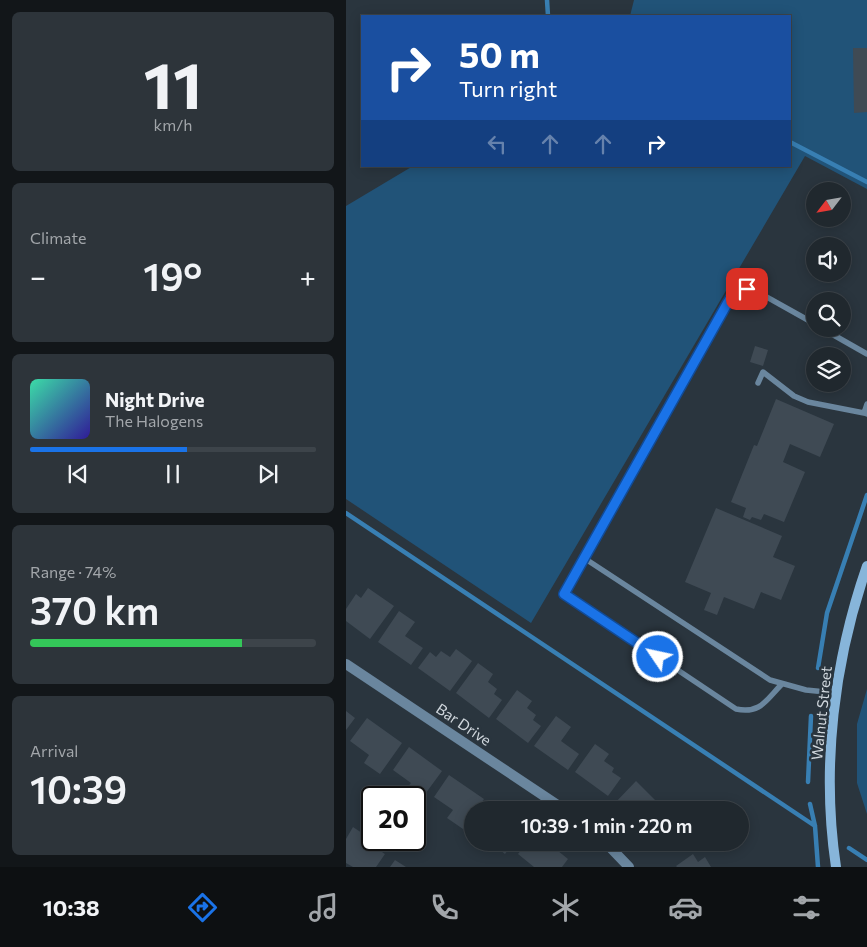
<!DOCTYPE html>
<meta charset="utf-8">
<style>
body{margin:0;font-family:Commissioner,sans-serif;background:#2d343a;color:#f1f3f6;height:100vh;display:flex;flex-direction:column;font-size:19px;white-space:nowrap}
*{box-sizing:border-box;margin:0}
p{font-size:16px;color:#a2a6aa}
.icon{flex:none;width:28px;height:28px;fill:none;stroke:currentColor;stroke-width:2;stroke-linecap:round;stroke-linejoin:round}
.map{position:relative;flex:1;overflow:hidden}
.panel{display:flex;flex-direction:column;gap:12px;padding:12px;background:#121619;width:346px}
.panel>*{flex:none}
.hud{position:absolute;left:15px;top:15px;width:430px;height:152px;border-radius:0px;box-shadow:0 2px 12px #0003,0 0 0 1px #3d444a;background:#1a4fa0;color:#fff;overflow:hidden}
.needle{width:32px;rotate:239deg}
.buttons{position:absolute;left:460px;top:182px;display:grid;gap:10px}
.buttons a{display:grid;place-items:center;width:45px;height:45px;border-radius:50%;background:#20282e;box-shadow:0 2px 12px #0003,0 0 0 1px #3d444a;font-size:25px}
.speed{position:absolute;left:15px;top:786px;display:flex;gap:10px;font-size:25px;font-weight:700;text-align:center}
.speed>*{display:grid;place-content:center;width:65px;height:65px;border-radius:50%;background:#20282e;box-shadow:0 2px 12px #0003,0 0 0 1px #3d444a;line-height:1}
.speed .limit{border:2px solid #111;border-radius:8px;background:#fff;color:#111}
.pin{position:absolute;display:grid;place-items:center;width:42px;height:42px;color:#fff;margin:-21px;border-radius:10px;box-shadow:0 2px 8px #0006}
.me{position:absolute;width:55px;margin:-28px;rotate:304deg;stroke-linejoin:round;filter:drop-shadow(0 0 4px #0008)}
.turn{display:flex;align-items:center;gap:18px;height:105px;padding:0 15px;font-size:22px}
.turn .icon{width:65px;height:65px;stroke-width:2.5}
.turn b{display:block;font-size:35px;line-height:42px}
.lanes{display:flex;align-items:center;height:48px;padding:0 15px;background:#0003;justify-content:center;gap:25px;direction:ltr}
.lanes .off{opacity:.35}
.big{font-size:38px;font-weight:600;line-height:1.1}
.panel .tile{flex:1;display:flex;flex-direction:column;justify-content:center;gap:8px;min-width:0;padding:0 18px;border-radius:8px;background:#2d343a}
.panel .dial{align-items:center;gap:0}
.dial b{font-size:65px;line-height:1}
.song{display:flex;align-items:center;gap:15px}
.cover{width:60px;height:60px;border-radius:8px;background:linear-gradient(135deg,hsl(160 70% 55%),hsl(250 70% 35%))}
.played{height:5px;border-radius:2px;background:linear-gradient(90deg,#1a73e8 55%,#3d444a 55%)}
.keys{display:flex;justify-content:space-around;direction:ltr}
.heat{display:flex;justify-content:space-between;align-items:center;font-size:28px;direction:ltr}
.charge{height:8px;border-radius:4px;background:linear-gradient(90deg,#34c759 74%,#3d444a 0)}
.trip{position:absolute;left:118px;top:801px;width:285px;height:50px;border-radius:25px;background:#20282e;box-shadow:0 2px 12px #0003,0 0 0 1px #3d444a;font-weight:600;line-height:50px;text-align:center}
.menu{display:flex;height:80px;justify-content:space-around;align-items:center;background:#0d1012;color:#a2a6aa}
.menu .icon{width:35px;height:35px}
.menu .active{color:#1a73e8}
.menu b{font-size:22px;color:#f1f3f6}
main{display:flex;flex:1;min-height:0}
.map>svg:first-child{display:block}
.green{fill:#215378}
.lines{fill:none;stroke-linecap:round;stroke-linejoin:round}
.stream{stroke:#387fb3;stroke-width:4.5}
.building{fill:#3f4a54}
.lane{stroke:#6a869e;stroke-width:5.5}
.street{stroke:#6a869e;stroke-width:10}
.secondary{stroke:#87b5da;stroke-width:10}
.route-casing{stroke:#114b97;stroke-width:12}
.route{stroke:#1a73e8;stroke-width:9}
.labels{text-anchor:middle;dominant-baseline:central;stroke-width:5;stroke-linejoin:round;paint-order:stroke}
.street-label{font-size:15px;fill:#d0d7dd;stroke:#2a353e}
</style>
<main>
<section class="panel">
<div class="tile dial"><b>11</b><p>km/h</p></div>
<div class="tile"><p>Climate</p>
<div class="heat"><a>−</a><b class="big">19°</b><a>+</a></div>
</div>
<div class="tile">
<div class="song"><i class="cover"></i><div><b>Night Drive</b><p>The Halogens</p></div></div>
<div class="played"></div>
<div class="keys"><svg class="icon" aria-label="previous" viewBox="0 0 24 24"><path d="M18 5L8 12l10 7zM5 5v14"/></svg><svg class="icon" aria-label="pause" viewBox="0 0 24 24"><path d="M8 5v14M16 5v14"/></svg><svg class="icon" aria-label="next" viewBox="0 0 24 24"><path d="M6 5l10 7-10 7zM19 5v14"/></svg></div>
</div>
<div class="tile"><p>Range · 74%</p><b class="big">370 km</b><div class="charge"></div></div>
<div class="tile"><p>Arrival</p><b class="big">10:39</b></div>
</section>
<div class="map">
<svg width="521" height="867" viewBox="0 0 521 867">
<rect width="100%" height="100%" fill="#2a353e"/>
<path class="green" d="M288 0H521V189L459 156 185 623 0 499V206L67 166H444V16H284Z
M521 689V814L511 783V724Z"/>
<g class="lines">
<path class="stream" d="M201 0 202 16
M444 142 521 182
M0 513 469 826
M472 668 481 613 521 495
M462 782 465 716
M464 804 469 826 472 867
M503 848 521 860"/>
</g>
<path class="building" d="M507 48H521V112L508 113Z
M409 346 422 350 417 366 404 362Z
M430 399 488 424 474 457 444 444 437 462 459 472 438 522 418 514 415 520 406 517 404 520 397 517 400 508 385 502 408 445 411 446Z
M370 508 436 536 427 557 449 566 435 600 415 592 408 609 378 597 371 615 358 610 365 593 339 582Z
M22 588 48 606 24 639 0 621V609L10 594 15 598Z
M53 611 69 622 59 636 77 648 65 665 32 642Z
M110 649 126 661 104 691 72 668 84 652 90 657 95 651 104 657Z
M132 663 147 674 142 682 151 689 148 694 156 700 143 718 110 693Z
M171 690 186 701 181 708 190 715 187 720 195 726 182 743 150 719Z
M0 711 9 718 0 730Z
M210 716 225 727 215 741 233 754 222 770 188 746Z
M21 718 56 743 34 774 18 763 23 755 4 741Z
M249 744 263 754 258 761 268 768 266 772 275 778 262 796 229 772Z
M63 747 96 771 74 801 59 790 65 783 47 770Z
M103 775 138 799 130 810H126V816L117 829 101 818 107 810 88 797Z
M290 781 316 807 313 810H273L267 805Z
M7 827 22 837 19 841 39 854 30 867H7L0 863V839Z
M144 842H168L159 854Z
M181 842H201L222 859 216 867H188L172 854Z
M347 854 352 862 359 857 365 867H331L330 866Z
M49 860 60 867H44Z"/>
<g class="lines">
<path class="lane" d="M469 324 410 291 401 289 388 292 238 558 424 680 460 690 490 693
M477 329 521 354
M412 383 417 372 448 396 462 402 518 413
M521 404 518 413 521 414
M238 558 218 594 390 709C415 714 420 700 436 684"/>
<path class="street" d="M0 664 219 810
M259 842 283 867"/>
<path class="secondary" d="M490 867C475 766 488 661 521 566"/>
</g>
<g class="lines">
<g class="route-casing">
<path id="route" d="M312 657 218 594 382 302 388 292 401 289"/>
</g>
<use href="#route" class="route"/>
</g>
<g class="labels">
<g class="street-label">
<text transform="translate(475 713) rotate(-84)">Walnut Street</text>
<text transform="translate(118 724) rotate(34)">Bar Drive</text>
</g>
</g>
</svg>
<div class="buttons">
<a><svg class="needle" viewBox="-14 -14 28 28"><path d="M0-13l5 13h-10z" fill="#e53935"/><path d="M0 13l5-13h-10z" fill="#a2a6aa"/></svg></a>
<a><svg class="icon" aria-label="sound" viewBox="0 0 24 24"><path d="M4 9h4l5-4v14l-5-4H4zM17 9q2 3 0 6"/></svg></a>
<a><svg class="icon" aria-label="search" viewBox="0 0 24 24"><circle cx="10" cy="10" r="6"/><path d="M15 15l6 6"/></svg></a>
<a><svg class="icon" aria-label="layers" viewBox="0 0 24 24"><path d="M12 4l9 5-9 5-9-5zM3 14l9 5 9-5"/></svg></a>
</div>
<div class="speed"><div class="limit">20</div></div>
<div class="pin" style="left:401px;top:289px;background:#d93025"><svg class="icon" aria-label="arrive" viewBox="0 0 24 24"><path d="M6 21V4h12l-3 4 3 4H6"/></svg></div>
<svg class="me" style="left:312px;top:657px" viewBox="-20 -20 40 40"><circle r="17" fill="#1a73e8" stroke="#fff" stroke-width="3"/><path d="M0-11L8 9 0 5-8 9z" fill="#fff"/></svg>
<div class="trip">10:39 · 1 min · 220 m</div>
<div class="hud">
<div class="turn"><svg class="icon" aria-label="right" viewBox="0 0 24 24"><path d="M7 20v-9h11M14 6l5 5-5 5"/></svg><div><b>50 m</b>Turn right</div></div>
<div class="lanes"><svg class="icon off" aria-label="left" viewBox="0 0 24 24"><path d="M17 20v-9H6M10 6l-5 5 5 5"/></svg><svg class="icon off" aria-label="ahead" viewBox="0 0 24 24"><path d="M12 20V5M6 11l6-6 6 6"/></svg><svg class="icon off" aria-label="ahead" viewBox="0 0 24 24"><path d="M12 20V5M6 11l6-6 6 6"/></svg><svg class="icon" aria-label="right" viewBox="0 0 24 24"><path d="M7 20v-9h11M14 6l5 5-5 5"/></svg></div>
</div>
</div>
</main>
<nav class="menu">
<b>10:38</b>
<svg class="icon active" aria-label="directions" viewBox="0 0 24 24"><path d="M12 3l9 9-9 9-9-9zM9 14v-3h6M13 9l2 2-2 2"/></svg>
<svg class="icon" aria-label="music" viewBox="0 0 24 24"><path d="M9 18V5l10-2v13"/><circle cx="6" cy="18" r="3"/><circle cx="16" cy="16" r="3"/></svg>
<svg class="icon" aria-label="phone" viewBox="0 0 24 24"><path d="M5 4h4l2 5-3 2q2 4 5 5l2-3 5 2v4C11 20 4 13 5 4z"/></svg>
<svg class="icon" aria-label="climate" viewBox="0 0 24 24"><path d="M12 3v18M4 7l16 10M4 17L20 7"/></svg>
<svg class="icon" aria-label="car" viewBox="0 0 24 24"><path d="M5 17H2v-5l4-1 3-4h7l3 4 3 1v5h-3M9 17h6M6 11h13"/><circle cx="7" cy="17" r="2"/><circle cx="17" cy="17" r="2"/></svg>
<svg class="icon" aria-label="filters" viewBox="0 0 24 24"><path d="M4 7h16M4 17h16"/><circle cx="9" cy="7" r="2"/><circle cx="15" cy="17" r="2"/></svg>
</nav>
